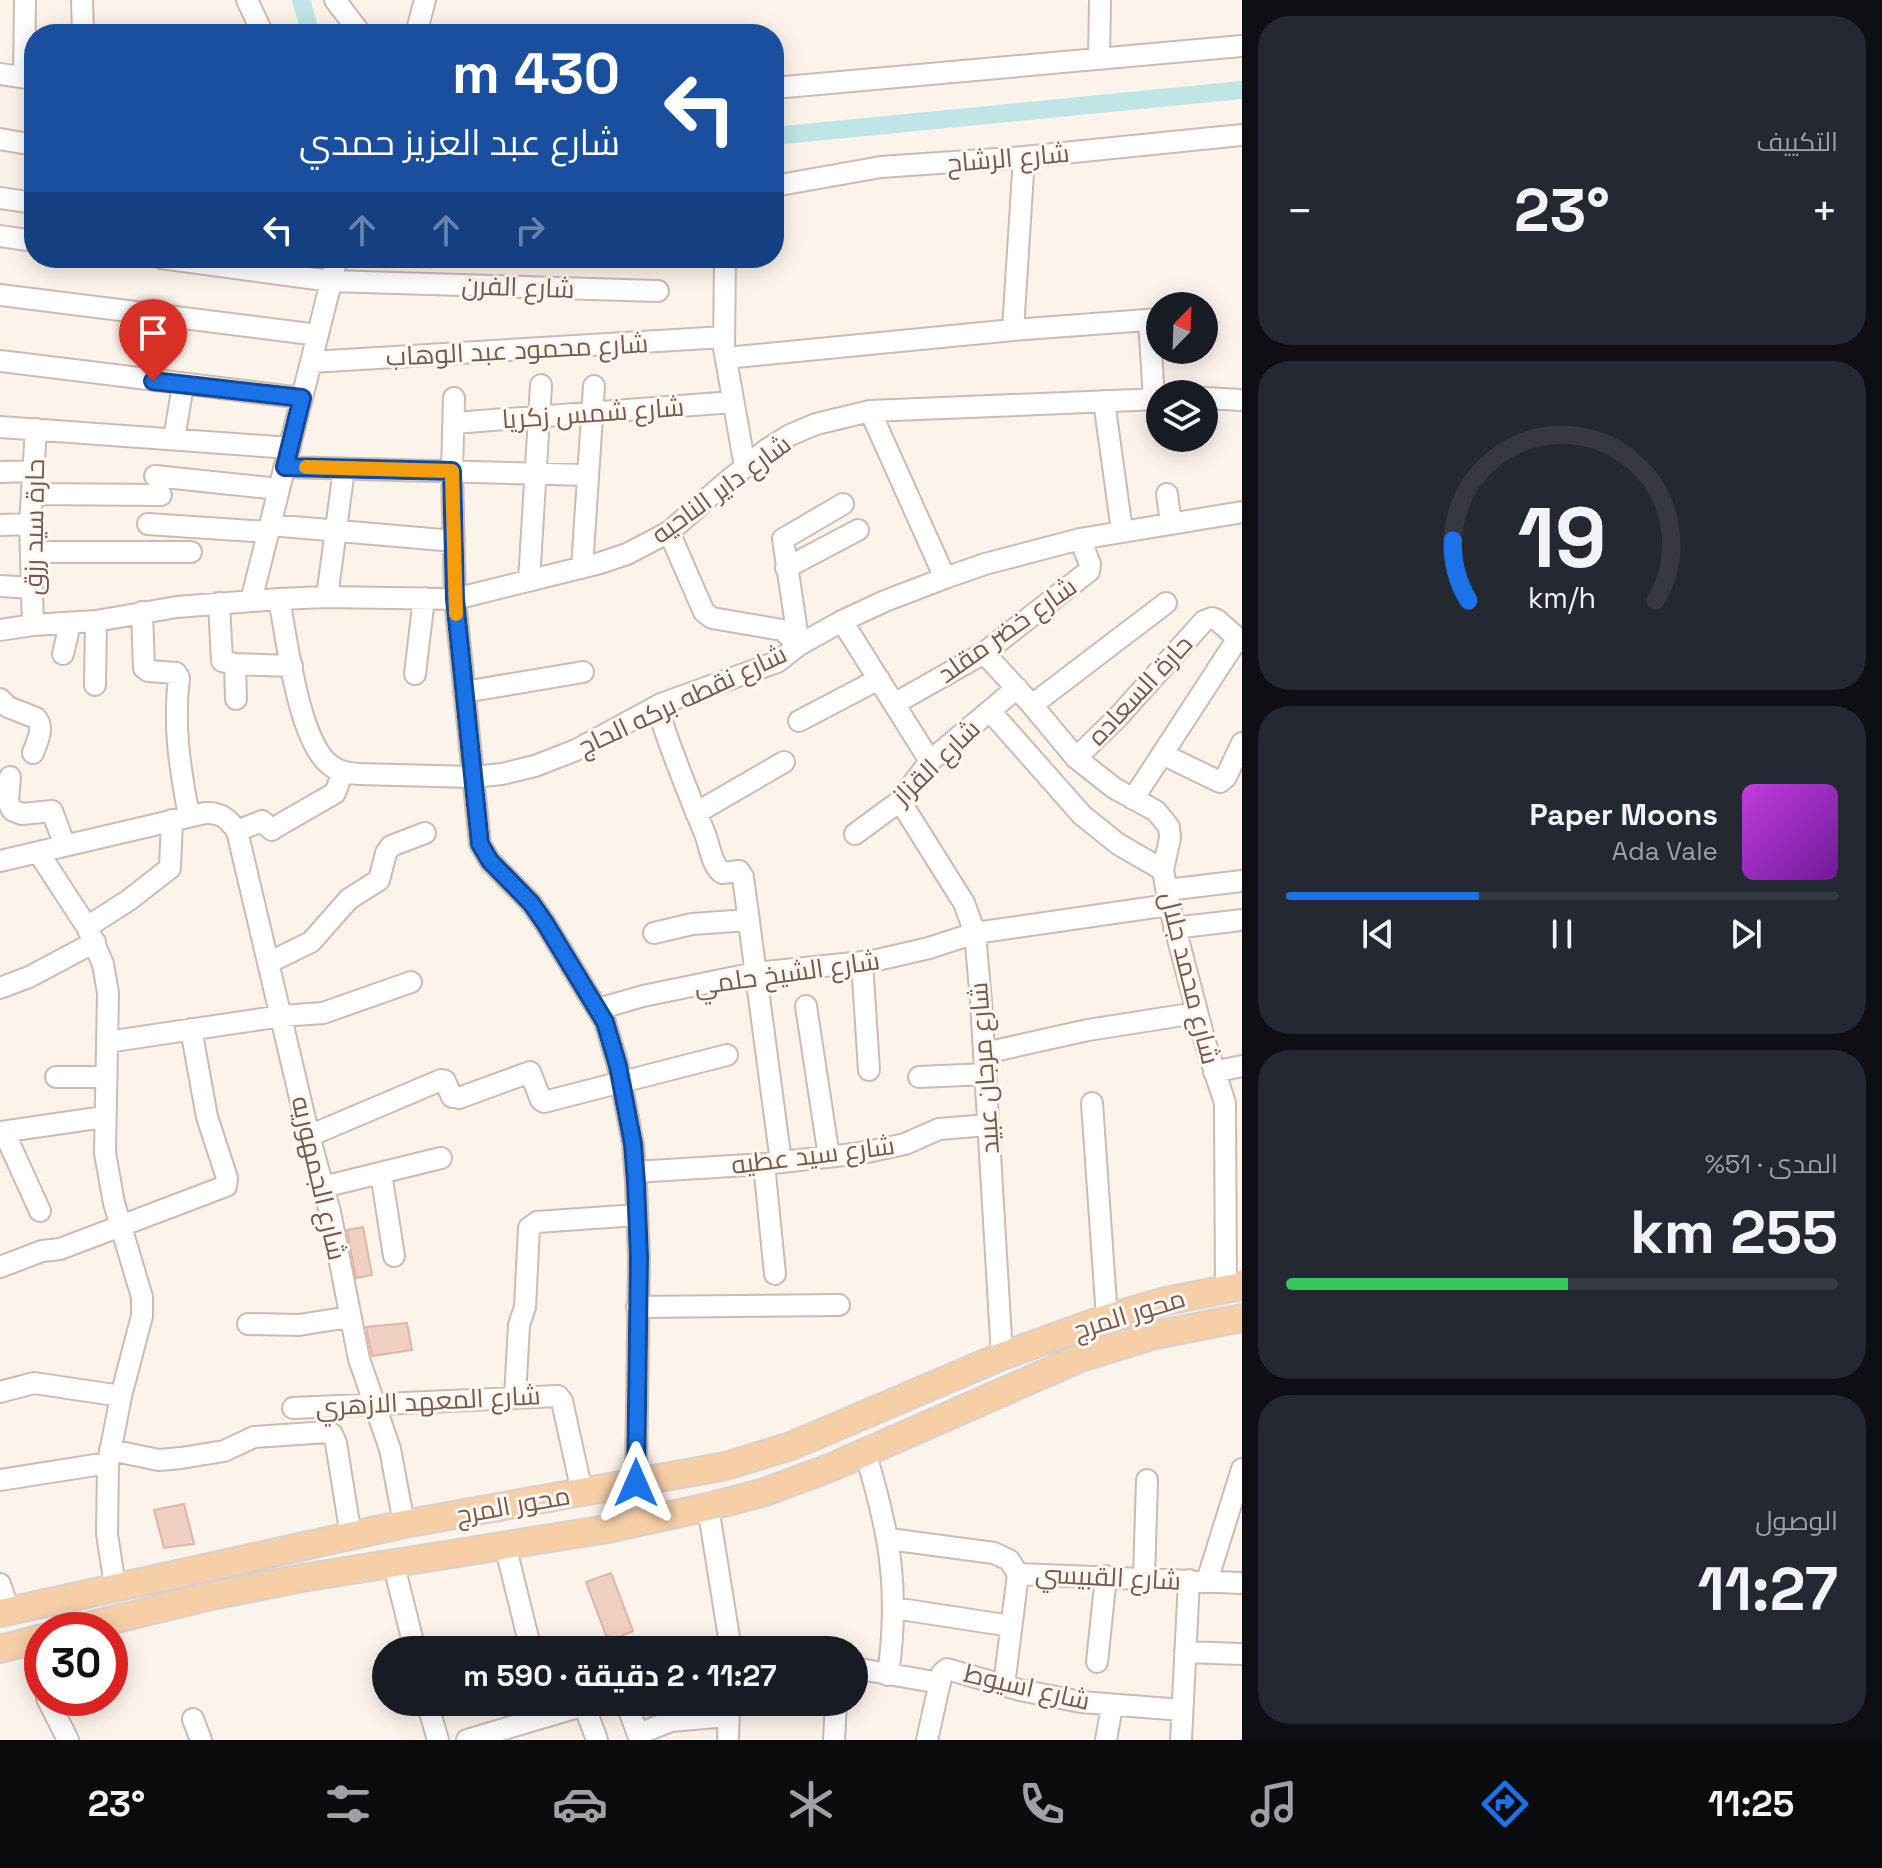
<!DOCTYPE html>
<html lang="ar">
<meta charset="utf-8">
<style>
body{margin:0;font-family:"Space Grotesk",Cairo,sans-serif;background:#242831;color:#f1f3f6;direction:rtl;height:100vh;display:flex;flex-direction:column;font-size:30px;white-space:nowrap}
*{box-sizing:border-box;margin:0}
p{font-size:26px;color:#9ea1a6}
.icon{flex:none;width:44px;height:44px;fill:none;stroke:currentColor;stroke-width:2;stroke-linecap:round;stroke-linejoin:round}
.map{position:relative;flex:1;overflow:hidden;direction:ltr}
.side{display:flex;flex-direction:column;gap:16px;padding:16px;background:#0d0f14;width:640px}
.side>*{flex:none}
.guide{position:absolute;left:24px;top:24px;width:760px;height:244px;border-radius:32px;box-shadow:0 4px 20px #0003;direction:rtl;background:#1a4fa0;color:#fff;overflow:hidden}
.needle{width:52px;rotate:23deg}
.controls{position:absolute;left:1146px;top:292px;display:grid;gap:16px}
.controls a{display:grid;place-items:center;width:72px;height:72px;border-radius:50%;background:#171b24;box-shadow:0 4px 20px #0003;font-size:40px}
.speed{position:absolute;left:24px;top:1612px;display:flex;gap:16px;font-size:40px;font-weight:700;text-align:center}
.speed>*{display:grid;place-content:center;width:104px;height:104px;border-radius:50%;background:#171b24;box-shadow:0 4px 20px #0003;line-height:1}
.speed .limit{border:12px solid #d22;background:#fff;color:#111}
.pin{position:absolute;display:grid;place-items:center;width:68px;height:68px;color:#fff;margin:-82px -34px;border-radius:50% 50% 50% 0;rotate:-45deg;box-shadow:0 0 8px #0007}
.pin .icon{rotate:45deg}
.me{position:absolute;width:88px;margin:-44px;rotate:0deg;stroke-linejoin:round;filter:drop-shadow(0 0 6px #0008)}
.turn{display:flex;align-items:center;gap:28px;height:168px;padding:0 32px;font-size:36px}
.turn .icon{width:104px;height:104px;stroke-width:2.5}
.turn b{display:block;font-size:56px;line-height:68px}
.lanes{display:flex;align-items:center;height:76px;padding:0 32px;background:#0003;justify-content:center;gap:40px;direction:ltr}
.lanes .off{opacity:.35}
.big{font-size:60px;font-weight:700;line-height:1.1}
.side .widget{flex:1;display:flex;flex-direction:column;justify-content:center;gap:12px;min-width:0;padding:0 28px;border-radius:32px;background:#242831}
.side .dial{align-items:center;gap:0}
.dial svg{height:208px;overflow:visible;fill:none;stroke:#363941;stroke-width:7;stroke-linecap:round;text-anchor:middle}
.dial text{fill:#f1f3f6;stroke:none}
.song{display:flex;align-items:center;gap:24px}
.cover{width:96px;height:96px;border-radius:12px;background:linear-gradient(135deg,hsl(290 70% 55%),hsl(280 70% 35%))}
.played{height:8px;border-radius:4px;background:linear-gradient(90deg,#1a73e8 35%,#363941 35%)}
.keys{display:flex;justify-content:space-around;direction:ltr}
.heat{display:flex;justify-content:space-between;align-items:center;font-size:44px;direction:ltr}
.charge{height:12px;border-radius:6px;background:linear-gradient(90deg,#34c759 51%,#363941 0)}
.trip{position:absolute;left:372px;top:1636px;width:496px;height:80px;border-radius:40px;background:#171b24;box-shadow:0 4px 20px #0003;font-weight:700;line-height:80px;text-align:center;direction:rtl}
.tabs{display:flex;height:128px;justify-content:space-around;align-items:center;background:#090b0e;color:#9ea1a6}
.tabs .icon{width:56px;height:56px}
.tabs .current{color:#1a73e8}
.tabs b{font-size:36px;color:#f1f3f6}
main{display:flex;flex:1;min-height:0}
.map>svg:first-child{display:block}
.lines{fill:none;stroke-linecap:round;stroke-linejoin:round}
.canal{stroke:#bfe5e6;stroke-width:18}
.building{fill:#f0d0c3;stroke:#e2b4a4;stroke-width:2}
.minor-casing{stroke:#cebab0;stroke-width:24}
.major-casing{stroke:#d9d0cd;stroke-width:30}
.minor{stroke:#fff;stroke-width:20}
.major{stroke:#f7cfa7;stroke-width:26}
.route-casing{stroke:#114b97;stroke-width:20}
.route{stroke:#1a73e8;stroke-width:14}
.slow{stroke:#f59e0b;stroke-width:14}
.labels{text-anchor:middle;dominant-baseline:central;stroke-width:6;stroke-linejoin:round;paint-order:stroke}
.street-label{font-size:26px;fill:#77584e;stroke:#fef8f1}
</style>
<main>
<section class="side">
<div class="widget"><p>التكييف</p>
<div class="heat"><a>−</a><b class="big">23°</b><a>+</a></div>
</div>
<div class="widget dial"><svg viewBox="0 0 100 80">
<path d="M14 69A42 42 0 1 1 86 69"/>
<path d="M14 69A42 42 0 0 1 8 46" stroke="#1a73e8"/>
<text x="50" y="56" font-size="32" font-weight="700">19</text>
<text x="50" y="72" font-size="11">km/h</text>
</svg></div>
<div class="widget">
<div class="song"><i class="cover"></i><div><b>Paper Moons</b><p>Ada Vale</p></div></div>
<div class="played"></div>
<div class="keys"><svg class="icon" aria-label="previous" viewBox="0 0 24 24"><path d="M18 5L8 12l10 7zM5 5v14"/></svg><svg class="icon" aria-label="pause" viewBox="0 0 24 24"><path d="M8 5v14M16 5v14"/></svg><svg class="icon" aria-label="next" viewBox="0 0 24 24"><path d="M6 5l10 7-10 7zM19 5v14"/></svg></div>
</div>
<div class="widget"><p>المدى · 51%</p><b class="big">255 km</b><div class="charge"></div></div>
<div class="widget"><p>الوصول</p><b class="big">11:27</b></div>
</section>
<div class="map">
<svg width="1242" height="1740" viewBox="0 0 1242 1740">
<rect width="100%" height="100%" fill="#fcf3eb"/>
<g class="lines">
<path class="canal" d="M301 0 311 34
M774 136 1242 90"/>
</g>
<path class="building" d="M363 1227 372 1275 356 1278 347 1230Z
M407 1323 412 1350 372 1356 366 1327Z
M184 1504 194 1544 164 1548 154 1510Z
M611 1573 633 1631 614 1639 606 1635 586 1582Z"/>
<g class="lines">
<g class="minor-casing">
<path id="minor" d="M82 0 83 34
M247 0 263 34
M335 0 361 34
M416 34 425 0
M1099 59 1100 0
M0 74 34 79
M24 77 25 0
M774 88 1242 46
M0 139 34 145
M774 186 881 167 1024 157 1242 135
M0 198 34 203
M0 236 34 241
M161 258 331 281 658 291
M725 258 724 348 745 467
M0 295 318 335
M1149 320 1154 399
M1013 330 1024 157
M726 358 1013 330 1160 319
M0 361 302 398
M311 362 724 337
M454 398 452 471 455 599 480 844 490 861 531 903 545 923 605 1022 618 1066 633 1144 636 1183 639 1257 636 1483
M1204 398 1242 400
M1104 401 1122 531
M870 411 945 578
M454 423 733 402
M0 427 290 448
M174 439 183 385
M285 467 588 475
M0 472 33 471
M155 476 279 489
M32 494 161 495
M1167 494 1171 523
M148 524 268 532
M0 525 30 524
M270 525 454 541
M669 532 704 612 712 618 782 630 799 645
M31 552H191
M582 568 594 386
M786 568 858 530
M529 581 541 385
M0 586 32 588
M327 597 344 469
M279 599C287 639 298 740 330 765 339 772 348 773 359 774L473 777 502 774 535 766 576 750 661 704 777 662 799 645 842 621 885 601 945 578 985 564 1080 539 1242 512
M251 601 337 258
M219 603 222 661 235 664 236 699
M142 612 144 668 148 671 176 673 179 678C173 725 180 769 189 816
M842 621 930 761
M33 625 30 524 36 429
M0 630 33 625 96 621 177 607 279 599 327 597 455 599 600 563 627 554 669 532 724 484 766 450 790 435 816 424 870 411 1160 399
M799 645 783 539 843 504
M984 653 1032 705 1076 758 1114 788 1156 811 1169 827 1170 838 1163 870 1169 905 1205 1042 1225 1103 1226 1288
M63 654 70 624
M235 664 292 666
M415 674 424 598
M95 685 96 621
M464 692 583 672
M0 699 8 707 36 718C45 729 37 741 33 753
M894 704 984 653 1089 571 1090 564 1080 539
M1032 705 1166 603
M657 706C670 750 688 792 705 834 710 847 712 866 722 873L739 871 743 877 781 1162
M990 711 1082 815 1118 844 1163 870
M799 721 879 679
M1162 754 1220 782 1226 777 1242 743
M1076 758 1118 717 1204 621 1212 618 1217 620 1242 642
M10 777 8 801 12 810 22 814 52 811 65 846
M1133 799 1238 638
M900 801 964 903 975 933 981 1002 1002 1356
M696 813 784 762
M237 831 262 821 272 830 274 828 335 793 343 772
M855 834 900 801 930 761 1017 688
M38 852 87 927 103 964 108 993 105 1153 114 1203 142 1297V1316L121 1396 108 1463 107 1534 115 1586
M0 861 205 813C221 812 228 819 237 831L309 1136 330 1212 359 1359 390 1449 404 1524
M1167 890 1242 881
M87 927 129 900 170 868 172 820
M1174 928 1242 920
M654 933 692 924 749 920
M270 962 311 942 349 899 379 880 386 853 391 846 425 833
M862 962 869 1070
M0 988 29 977 95 942
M806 1006 829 1157
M598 1009 643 996 755 973 873 961 929 948 975 933 1169 905
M107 1042 282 1016 323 1013 411 982
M985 1053 1088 1030 1196 1013
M1214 1072 1242 1066
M56 1077H106
M919 1077 986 1074
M459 1098 530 1072 541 1100 544 1102 727 1055
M1092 1103 1107 1318
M0 1132 104 1117
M4 1132 40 1211
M309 1136 441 1080 445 1081 452 1097
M764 1164 775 1274
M635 1172 764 1164 862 1153 905 1144 939 1129 988 1125
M381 1173 394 1256
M323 1187 441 1158
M0 1267 42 1251 60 1249 226 1186 227 1178 207 1117 191 1029
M637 1307 839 1305
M248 1324 299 1325 349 1317
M0 1392 34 1383 121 1396
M515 1397 519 1325 525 1307 529 1228 537 1222 637 1215
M293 1408 558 1396 562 1401 582 1492
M110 1450 159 1460 181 1458 224 1451 254 1437 328 1432 332 1434 336 1443 351 1536
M865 1452C890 1533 900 1590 888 1675
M0 1480 108 1463
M708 1507 731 1650
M889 1539 994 1553 1009 1560 1018 1574
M505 1545 531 1650
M393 1562 415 1650
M1018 1574 1242 1583
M1144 1578 1147 1480
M1207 1581 1242 1469
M0 1584 9 1611
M894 1608 1011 1626
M32 1641 42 1679
M605 1648 606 1650
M1185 1652 1242 1654
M1097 1662 1106 1576
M854 1668 940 1683
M1004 1685 1018 1574
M47 1698 68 1740
M427 1702 438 1740
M583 1702 597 1740
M626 1702 640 1740
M193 1719 201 1740
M638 1734 671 1721 728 1716
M467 1740 585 1705
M728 1740 729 1702
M834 1740 836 1702
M927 1740 942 1673 947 1669 1020 1690 1081 1702 1182 1710
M1106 1740 1112 1706
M1181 1740 1189 1580"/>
</g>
<g class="major-casing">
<path id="major" d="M0 1613 404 1524 726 1466 791 1446 1002 1356 1107 1318 1166 1301 1242 1286
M71 1630 211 1596 302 1578 607 1529 708 1507 765 1492 832 1467 1080 1358 1155 1335 1242 1318
M0 1649 42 1638"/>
</g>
<use href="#minor" class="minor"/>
<use href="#major" class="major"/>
</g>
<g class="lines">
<g class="route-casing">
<path id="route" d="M153 381 302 398 285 467 452 471 455 599 480 844 490 861 531 903 545 923 605 1022 618 1066 633 1144 636 1183 639 1257 636 1483"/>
</g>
<use href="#route" class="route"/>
<path class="slow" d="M306 467 452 471 456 614"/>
</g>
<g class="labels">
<g class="street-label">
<text transform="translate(1008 158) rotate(-5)">شارع الرشاح</text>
<text transform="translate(518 287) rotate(2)">شارع الفرن</text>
<text transform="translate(517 350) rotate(-3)">شارع محمود عبد الوهاب</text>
<text transform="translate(593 413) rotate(-4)">شارع شمس زكريا</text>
<text transform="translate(721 489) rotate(-36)">شارع داير الناحيه</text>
<text transform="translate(34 527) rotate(-89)">حارة سيد رزق</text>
<text transform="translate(1007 630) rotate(-35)">شارع خضر مقلد</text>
<text transform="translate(1140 690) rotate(-47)">حارة السعاده</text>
<text transform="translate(682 700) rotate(-25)">شارع نقطه بركه الحاج</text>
<text transform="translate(936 762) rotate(-44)">شارع القزاز</text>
<text transform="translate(787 973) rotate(-8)">شارع الشيخ حلمي</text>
<text transform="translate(1190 978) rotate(76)">شارع محمد جلال</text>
<text transform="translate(984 1068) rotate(-94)">شارع مرجان عبيد</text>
<text transform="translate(813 1155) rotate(-7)">شارع سيد عطيه</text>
<text transform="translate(319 1178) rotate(77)">شارع الجمهوريه</text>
<text transform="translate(1129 1314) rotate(-17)">محور المرج</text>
<text transform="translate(428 1401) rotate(-3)">شارع المعهد الازهري</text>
<text transform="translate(513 1505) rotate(-10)">محور المرج</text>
<text transform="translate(1108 1577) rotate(3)">شارع القبيسي</text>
<text transform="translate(1027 1687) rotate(13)">شارع اسيوط</text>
</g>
</g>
</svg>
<div class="controls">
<a><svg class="needle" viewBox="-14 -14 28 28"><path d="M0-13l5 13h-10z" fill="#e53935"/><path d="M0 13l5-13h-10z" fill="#9ea1a6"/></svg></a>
<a><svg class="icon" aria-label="layers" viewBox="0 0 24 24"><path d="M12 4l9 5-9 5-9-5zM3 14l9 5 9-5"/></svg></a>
</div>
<div class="speed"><div class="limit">30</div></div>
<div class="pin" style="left:153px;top:381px;background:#d93025"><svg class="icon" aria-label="arrive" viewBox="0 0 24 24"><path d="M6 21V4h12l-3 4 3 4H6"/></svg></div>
<svg class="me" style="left:636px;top:1483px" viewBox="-20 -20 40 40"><path d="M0-17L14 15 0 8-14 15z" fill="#1a73e8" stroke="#fff" stroke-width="4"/></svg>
<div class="trip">11:27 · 2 دقيقة · 590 m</div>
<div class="guide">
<div class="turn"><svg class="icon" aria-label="left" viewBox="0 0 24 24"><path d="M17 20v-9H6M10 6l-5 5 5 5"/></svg><div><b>430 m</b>شارع عبد العزيز حمدي</div></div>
<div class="lanes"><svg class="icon" aria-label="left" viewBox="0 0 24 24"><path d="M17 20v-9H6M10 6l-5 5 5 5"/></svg><svg class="icon off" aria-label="ahead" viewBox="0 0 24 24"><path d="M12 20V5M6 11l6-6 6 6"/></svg><svg class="icon off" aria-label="ahead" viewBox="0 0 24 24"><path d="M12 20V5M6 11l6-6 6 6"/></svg><svg class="icon off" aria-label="right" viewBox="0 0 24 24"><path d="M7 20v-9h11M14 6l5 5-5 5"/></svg></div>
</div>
</div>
</main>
<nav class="tabs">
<b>11:25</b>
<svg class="icon current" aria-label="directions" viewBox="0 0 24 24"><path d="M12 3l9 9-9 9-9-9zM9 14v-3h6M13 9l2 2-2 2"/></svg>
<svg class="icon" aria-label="music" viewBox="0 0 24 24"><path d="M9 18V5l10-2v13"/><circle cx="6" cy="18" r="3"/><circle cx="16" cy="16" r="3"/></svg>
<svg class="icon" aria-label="phone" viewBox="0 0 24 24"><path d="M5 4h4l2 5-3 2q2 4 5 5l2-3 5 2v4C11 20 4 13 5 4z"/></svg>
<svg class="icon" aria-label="climate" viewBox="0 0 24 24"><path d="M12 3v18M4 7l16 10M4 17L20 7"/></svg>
<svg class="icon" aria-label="car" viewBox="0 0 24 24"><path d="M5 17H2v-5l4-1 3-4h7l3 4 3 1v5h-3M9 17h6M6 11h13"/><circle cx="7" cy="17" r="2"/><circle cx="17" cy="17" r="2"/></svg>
<svg class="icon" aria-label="filters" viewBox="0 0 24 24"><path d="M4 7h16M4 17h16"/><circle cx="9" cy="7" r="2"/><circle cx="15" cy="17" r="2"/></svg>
<b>23°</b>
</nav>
